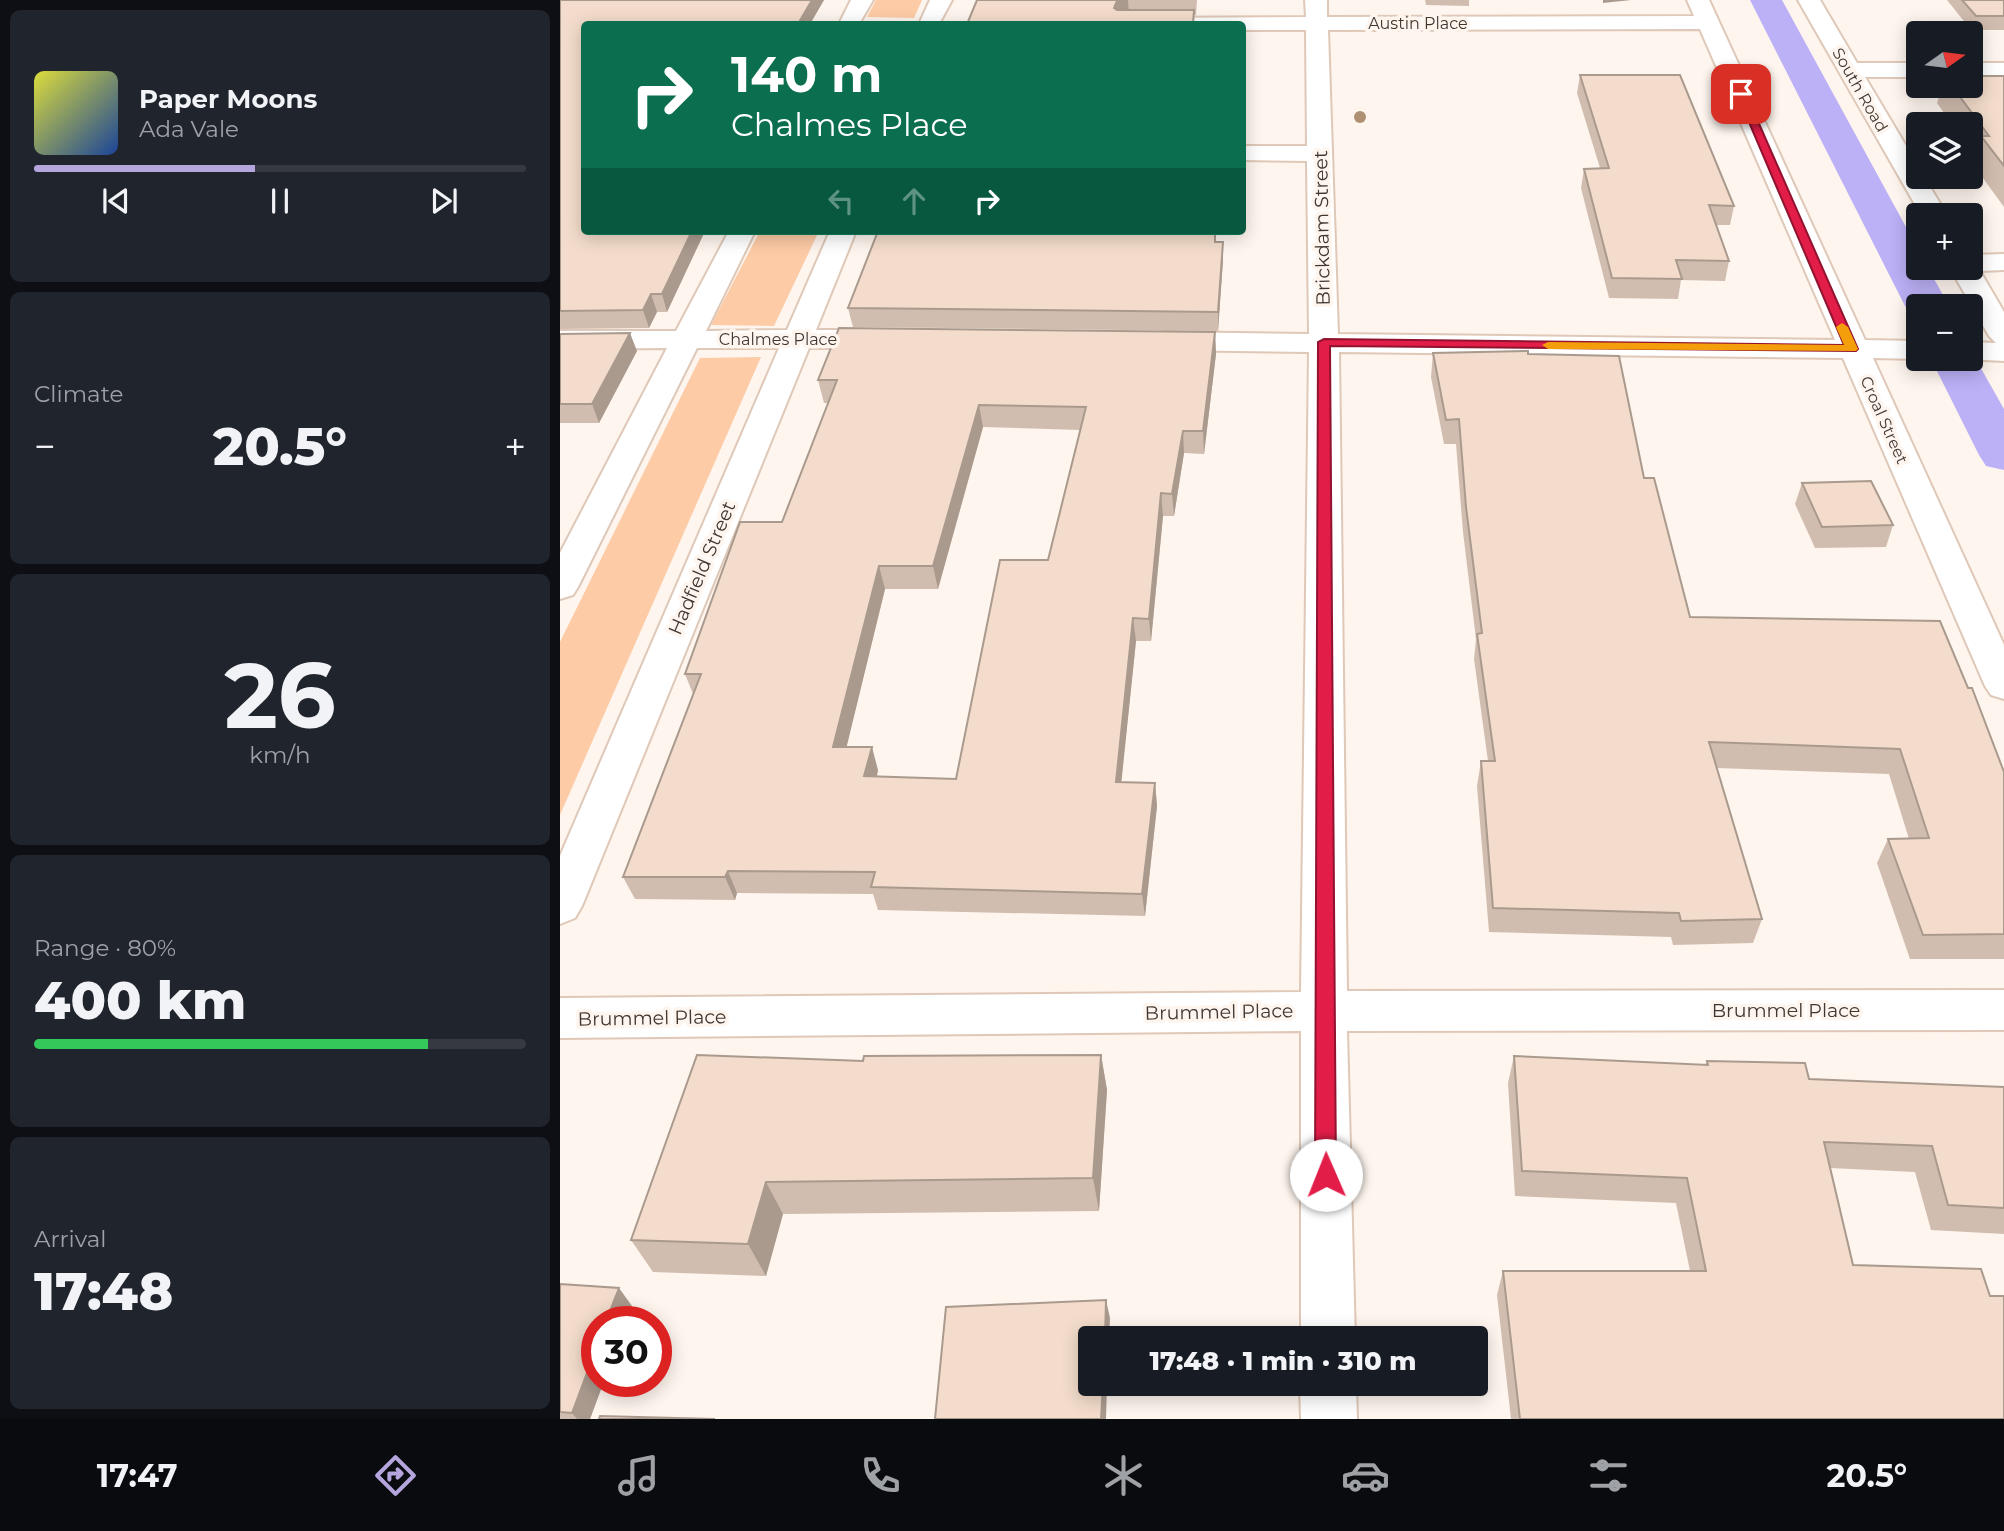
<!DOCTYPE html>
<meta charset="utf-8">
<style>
body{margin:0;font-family:Montserrat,sans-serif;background:#20242c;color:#f1f3f6;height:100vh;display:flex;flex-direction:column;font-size:26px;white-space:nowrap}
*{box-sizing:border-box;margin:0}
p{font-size:23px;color:#9ea1a6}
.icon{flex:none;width:38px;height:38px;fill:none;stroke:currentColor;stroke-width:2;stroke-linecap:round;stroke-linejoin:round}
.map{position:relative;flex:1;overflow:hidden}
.details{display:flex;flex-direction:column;gap:10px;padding:10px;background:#0d0f14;width:560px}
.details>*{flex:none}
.guide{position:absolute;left:21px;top:21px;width:665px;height:214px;border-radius:7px;box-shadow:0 4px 18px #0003;background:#0b6e4f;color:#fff;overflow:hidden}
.needle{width:46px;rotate:76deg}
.buttons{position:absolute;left:1346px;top:21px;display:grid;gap:14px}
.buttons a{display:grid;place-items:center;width:77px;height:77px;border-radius:7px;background:#171b24;box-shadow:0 4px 18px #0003;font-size:35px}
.speed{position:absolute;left:21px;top:1306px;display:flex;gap:14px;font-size:35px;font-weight:700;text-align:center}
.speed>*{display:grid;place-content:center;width:91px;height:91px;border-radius:50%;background:#171b24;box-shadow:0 4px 18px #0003;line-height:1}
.speed .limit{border:10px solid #d22;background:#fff;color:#111}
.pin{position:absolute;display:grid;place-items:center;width:60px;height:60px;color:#fff;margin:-30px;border-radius:14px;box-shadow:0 4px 10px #0006}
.me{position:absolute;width:77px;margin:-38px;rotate:359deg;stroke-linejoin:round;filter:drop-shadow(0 0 5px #0008)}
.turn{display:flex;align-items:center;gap:24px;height:147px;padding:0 35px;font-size:32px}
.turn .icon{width:91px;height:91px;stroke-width:2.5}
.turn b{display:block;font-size:49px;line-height:60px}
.lanes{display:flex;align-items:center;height:66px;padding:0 35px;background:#0003;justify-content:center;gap:35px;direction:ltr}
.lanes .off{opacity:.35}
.big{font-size:52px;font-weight:800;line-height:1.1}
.details .tile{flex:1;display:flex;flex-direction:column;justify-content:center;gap:10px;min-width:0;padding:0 24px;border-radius:10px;background:#20242c}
.details .dial{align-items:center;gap:0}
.dial b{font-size:91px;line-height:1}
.song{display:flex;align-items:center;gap:21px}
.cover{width:84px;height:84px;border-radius:10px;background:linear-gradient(135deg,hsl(60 70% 55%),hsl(220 70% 35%))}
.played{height:7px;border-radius:4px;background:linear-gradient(90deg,#b4a5dd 45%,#363941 45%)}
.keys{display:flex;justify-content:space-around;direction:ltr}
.heat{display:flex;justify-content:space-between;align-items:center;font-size:38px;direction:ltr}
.charge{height:10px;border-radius:5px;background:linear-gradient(90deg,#34c759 80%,#363941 0)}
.trip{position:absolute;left:518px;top:1326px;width:410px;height:70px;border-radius:7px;background:#171b24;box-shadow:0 4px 18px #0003;font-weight:800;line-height:70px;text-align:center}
.dock{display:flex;height:112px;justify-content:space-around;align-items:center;background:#090b0e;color:#9ea1a6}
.dock .icon{width:49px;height:49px}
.dock .selected{color:#b4a5dd}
.dock b{font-size:32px;color:#f1f3f6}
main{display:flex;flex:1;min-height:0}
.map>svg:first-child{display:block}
.green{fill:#fdcba6}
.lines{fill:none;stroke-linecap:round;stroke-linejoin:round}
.canal{fill:#bcb0f6;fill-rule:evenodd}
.minor-casing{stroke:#dfc8b7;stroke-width:4}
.minor{fill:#fff;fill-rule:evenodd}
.tree{fill:#b09072}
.wall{fill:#d1bdaf;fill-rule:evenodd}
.shaded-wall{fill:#aa9a8e}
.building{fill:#f3dccb;stroke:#aa9a8e;stroke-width:2;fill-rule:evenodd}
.route{fill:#e11d48;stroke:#92132f;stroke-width:2}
.slow{fill:#f59e0b}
.labels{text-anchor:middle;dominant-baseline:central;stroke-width:7;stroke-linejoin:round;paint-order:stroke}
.far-street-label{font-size:16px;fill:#403731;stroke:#fef5ee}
.street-label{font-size:19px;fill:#403731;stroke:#fef5ee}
</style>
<main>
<section class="details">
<div class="tile">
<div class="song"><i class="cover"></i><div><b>Paper Moons</b><p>Ada Vale</p></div></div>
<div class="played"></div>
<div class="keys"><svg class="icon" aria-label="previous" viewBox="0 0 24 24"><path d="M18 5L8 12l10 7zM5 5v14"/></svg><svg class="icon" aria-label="pause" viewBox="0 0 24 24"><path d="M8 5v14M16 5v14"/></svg><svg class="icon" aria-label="next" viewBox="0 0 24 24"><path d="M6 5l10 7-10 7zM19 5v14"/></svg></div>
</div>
<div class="tile"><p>Climate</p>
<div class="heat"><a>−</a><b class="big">20.5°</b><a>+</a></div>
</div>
<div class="tile dial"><b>26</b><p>km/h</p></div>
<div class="tile"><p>Range · 80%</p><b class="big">400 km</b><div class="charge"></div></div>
<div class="tile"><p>Arrival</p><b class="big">17:48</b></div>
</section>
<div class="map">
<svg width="1444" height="1419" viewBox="0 0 1444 1419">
<rect width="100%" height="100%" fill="#fef5ee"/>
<path class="green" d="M316 0H362L354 18 307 17Z
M200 231H259L214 326 151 325Z
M201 357 0 815V642L140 358Z"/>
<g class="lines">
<path class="canal" d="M1190 0H1222L1358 249V268H1368L1389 306H1358V317L1351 315 1345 306Z
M1410 349 1444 409V470L1426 466 1419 455 1371 359H1410Z"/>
<g class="minor-casing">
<path id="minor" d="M291 0H313L299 24H279Z
M370 0H392L379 24H359Z
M745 0H767V17L1134 16 1127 0H1149L1305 340 1358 341 1359 359 1313 358 1444 645V699L1431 695 1425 686 1283 358 779 352 787 991 1444 990V1030L787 1031 795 1339H741V1031L0 1038V998L741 992 749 352 604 350 594 347 589 341 594 335 604 332 749 334 747 161 682 160V146H747L746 30H682V24H558L561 19 569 18 746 17ZM1140 29 1275 340 778 334 768 30Z
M1238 0H1260L1297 63H1358V77H1305L1358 166V177H1364L1387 215H1361Z
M1410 63H1444V77H1410Z
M169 231H195L146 331 227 330 270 231H296L256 330H327L337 333 342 339 337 345 327 348H249L22 906 15 918 0 924V856L219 348H137L18 587 13 595 0 599V553L107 348 0 349V331H116Z
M1444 254V270L1420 271 1444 312V361L1405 359H1410V342L1436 343 1429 336 1390 268H1410V255Z
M740 1384H796L797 1419H741Z"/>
</g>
<use href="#minor" class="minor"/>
</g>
<circle class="tree" cx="800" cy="117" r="6"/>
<path class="wall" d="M0 0H264L250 24 24 231H145L107 312H97L89 328 0 329Z
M417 0H637L636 15H634V24Z
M865 0H909V6L866 5Z
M1387 0H1444V30H1411Z
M1020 75 1174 206 1170 225H1156L1169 261 1165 281 1121 280 1118 299 1049 298 1021 188 1024 169 1040 168 1017 93Z
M1444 76V207L1412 163 1414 156 1410 150V124H1392L1377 103 1383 86H1392Z
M655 242 663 260 658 331 293 327 288 308Z
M655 332 656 354 644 454 624 453 614 516H603L591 641H576L561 782 595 783 597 806 585 916 318 910 313 894 177 893 175 900 75 899 63 877 133 694 125 674 222 522 268 403H264L258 380ZM423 427 520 430 488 560 396 779 317 777 318 770 286 747 325 589H378Z
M0 334 77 351 39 423H0Z
M873 353 968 354 1084 478 1130 617 1444 772V959H1350L1317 863 1328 839H1349L1329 774 1157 768 1202 919 1193 943 1113 945 1111 937 929 932 917 786 921 761H928L914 659 916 639 903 532 896 444H884L871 377Z
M1242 483 1333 525 1326 547 1255 548 1235 504Z
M541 1055 547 1090 539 1211 223 1214 206 1276 93 1272 71 1240 303 1061Z
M954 1056 1145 1065 1147 1061 1249 1079 1444 1087V1234L1371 1230 1355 1172 1270 1168 1293 1265 1444 1419H951L937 1295 943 1271H1130L1116 1203 955 1196 948 1083Z
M0 1284 72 1306 66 1321H37L44 1381 30 1419H0Z"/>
<path class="shaded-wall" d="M252 0H264L250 24H238Z
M563 0H568L569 15 559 18 554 8 557 1Z
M1043 0H1071L1043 3Z
M132 231H145L107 312 102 294Z
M663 242V260L658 331V312Z
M91 294 97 312 89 328 83 310Z
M655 332 656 354 644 454 643 431Z
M70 333 77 351 39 423 32 404Z
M419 405 423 427 378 589 373 566Z
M623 431 624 453 614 516 612 494Z
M601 493 603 516 591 641 589 619Z
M319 566 325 589 281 770 273 747Z
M573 618 576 641 559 805 556 782Z
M312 747 318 770 311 799 304 776Z
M595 783 597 806 585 916 582 894Z
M168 871 177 893 175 900 165 877Z
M541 1055 547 1090 539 1211 533 1178Z
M206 1182 223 1214 206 1276 188 1244Z
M59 1288 72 1306 66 1321H46Z
M546 1300 550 1318 549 1339H545Z
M37 1346V1381H44L30 1419H17L12 1413Z
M543 1384H547L546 1419H541Z"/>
<path class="building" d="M0 0H252L238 24H24V231H132L102 294H91L83 310 0 311Z
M417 0H563L557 1 554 8 557 10H634L633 24H407Z
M1402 0H1444V16H1416Z
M1020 75H1120L1174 206 1149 205 1169 261 1116 260 1122 279 1052 278 1024 169 1049 168Z
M1410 76H1444V166L1421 136H1429L1392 86H1410Z
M318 231H655V242H663L658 312 288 308Z
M279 328 655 332 643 431H623L612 494 601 493 589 619 573 618 556 782 595 783 582 894 311 887 315 872 168 871 165 877H63L141 674H125L180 522H222L277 380H258ZM419 405 526 407 488 560H440L396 779 304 776 312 747H273L319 566H373Z
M70 333 32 404H0V334Z
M968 351V354L1059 356 1084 478H1094L1130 617 1380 621 1408 688H1412L1444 772V934L1363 935 1328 839 1369 838 1340 749 1149 742 1202 919 1121 921 1119 913 933 908 921 761H935L917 634 922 633 906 507 899 419 886 420 873 353Z
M1311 481 1333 525 1262 527 1242 483Z
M137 1055 303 1061 304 1056 541 1055 533 1178 206 1182 188 1244 71 1240Z
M954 1056 1148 1065 1147 1061 1245 1063 1249 1079 1444 1087V1208L1388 1205 1372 1146 1264 1142 1293 1265 1421 1269 1430 1296H1444V1419H960L943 1271H1146L1127 1178 962 1171Z
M0 1284 59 1288 46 1321H37V1346L12 1413 0 1412Z
M546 1300 545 1339H530V1384H543L541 1419H375L386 1307Z
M40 1416 155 1419H39Z"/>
<path class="route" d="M1181 91 1186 94 1298 349 1296 351 770 346 776 1175 773 1182 766 1185 758 1182 755 1175 758 342 764 339 1284 345 1177 94Z"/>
<path class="slow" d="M1282 323 1288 327 1298 349 1296 351 988 349 982 345 988 342 1284 345 1276 327Z"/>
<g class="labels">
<g class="far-street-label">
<text x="858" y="23">Austin Place</text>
<text transform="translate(1300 90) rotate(60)">South Road</text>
<text x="218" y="339">Chalmes Place</text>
<text transform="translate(1324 420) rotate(66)">Croal Street</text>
</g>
<g class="street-label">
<text transform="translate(762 228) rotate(-91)">Brickdam Street</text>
<text transform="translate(142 568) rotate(-67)">Hadfield Street</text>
<text x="1226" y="1010">Brummel Place</text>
<text transform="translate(659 1012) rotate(-1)">Brummel Place</text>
<text transform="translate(92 1018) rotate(-1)">Brummel Place</text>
</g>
</g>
</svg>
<div class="buttons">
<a><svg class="needle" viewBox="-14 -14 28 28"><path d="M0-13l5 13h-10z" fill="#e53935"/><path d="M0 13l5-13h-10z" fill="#9ea1a6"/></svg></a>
<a><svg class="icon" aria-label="layers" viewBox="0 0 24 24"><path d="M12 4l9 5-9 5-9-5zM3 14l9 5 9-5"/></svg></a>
<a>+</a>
<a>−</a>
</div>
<div class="speed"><div class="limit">30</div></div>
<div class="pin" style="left:1181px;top:94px;background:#d93025"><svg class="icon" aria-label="arrive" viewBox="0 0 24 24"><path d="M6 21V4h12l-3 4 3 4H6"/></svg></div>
<svg class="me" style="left:766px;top:1175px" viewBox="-20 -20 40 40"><circle r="19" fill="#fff"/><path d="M0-13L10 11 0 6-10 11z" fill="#e11d48"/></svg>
<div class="trip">17:48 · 1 min · 310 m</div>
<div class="guide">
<div class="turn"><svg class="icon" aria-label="right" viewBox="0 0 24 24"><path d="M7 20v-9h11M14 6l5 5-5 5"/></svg><div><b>140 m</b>Chalmes Place</div></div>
<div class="lanes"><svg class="icon off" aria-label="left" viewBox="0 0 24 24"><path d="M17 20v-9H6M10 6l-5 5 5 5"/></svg><svg class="icon off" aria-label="ahead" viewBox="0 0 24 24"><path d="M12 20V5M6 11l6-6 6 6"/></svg><svg class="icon" aria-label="right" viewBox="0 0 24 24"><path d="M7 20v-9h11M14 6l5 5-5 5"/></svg></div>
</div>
</div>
</main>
<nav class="dock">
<b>17:47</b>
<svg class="icon selected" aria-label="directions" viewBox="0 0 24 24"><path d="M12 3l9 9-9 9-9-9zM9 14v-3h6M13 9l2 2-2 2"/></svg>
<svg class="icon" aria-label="music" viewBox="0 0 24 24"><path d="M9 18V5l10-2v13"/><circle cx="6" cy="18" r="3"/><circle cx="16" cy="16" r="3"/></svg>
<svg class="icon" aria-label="phone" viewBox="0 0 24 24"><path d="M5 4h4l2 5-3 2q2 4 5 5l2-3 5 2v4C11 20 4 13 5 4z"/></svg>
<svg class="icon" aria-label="climate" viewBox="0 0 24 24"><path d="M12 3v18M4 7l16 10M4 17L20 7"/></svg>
<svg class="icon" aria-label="car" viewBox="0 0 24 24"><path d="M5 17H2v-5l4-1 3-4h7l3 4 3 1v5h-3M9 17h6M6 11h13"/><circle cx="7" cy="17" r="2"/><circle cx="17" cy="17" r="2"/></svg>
<svg class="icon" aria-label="filters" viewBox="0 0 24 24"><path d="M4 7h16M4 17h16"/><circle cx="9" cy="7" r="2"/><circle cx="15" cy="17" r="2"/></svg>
<b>20.5°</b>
</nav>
